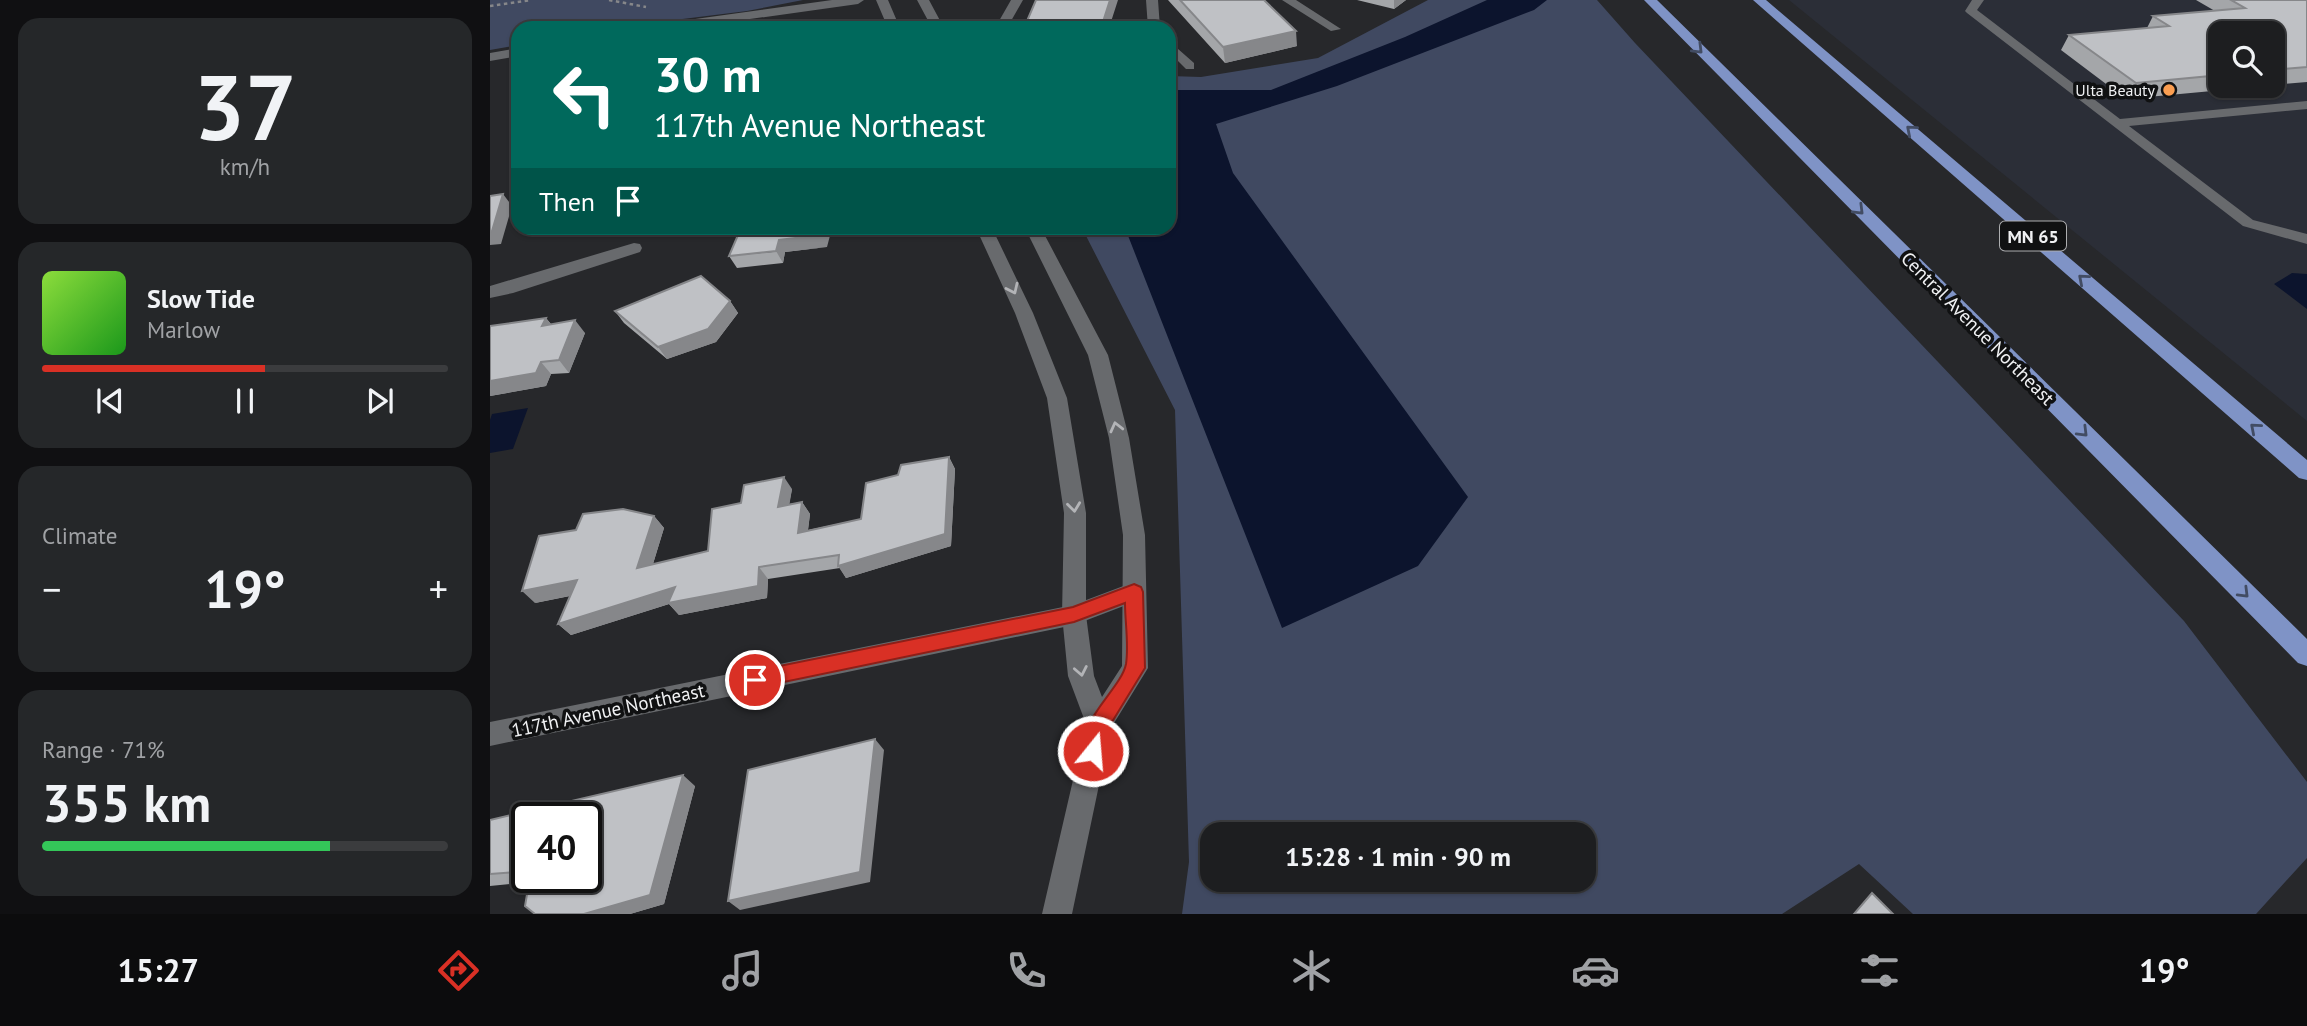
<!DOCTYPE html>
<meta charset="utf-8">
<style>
body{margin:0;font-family:"PT Sans",sans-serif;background:#252729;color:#f1f3f6;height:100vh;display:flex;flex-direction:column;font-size:26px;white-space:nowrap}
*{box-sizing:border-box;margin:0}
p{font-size:23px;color:#a0a2a5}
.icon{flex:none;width:38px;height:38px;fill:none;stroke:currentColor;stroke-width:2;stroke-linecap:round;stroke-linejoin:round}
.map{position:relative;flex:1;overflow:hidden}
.drawer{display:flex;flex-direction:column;gap:18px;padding:18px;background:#101012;width:490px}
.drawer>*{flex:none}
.banner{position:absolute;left:21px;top:21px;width:665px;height:214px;border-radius:21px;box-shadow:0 2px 5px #0004,0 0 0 2px #3b3c3e;background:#00695c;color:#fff;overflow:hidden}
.controls{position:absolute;left:1718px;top:21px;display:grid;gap:14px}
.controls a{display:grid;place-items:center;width:77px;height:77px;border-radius:14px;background:#1d1e20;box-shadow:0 2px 5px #0004,0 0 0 2px #3b3c3e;font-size:35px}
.speed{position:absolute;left:21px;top:802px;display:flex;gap:14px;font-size:35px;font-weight:700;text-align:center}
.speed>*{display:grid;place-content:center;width:91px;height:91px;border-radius:50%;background:#1d1e20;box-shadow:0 2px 5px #0004,0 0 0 2px #3b3c3e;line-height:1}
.speed .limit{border:4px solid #111;border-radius:10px;background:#fff;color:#111}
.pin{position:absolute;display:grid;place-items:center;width:60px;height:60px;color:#fff;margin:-30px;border:4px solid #fff;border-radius:50%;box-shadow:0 2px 7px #0007}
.me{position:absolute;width:77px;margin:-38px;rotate:17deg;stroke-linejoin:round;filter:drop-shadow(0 0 5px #0008)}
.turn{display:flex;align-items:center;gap:24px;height:147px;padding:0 28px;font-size:32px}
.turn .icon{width:91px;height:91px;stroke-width:2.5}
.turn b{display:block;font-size:49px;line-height:60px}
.then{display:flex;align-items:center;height:66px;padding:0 28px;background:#0003;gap:14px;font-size:26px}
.big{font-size:52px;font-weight:800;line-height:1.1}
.drawer .widget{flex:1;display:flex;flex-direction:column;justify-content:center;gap:10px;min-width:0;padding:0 24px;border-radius:21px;background:#252729}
.drawer .dial{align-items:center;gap:0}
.dial b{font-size:91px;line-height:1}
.song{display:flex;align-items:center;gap:21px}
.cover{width:84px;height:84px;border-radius:10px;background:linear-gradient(135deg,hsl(90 70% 55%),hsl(120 70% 35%))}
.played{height:7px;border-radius:4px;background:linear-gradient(90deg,#d93025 55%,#3b3c3e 55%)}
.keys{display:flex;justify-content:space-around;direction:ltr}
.heat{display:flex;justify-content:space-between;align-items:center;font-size:38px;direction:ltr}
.charge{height:10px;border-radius:5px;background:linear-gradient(90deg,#34c759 71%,#3b3c3e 0)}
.trip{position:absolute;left:710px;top:822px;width:396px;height:70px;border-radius:21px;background:#1d1e20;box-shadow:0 2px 5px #0004,0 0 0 2px #3b3c3e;font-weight:800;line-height:70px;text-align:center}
.menu{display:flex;height:112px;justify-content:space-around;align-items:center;background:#0c0c0d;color:#a0a2a5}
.menu .icon{width:49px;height:49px}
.menu .on{color:#d93025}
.menu b{font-size:32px;color:#f1f3f6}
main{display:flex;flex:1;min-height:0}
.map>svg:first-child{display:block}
.built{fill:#2b2e37;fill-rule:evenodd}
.green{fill:#404961;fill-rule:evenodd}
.water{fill:#0c142d}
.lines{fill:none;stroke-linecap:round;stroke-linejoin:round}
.path{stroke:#86878a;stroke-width:2.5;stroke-dasharray:3.5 3.5;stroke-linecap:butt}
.service{fill:#686a6d;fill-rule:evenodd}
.minor{fill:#686a6d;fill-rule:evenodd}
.tertiary{fill:#686a6d;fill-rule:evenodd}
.trunk{fill:#7f93c6;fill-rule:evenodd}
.wall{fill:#a4a6a9;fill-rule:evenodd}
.shaded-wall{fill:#86878a}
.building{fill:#bfc1c5;stroke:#86878a;stroke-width:2}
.oneway{stroke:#424c63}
.oneway2{stroke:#b3b4b7}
.route{fill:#d93025;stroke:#8d1f18;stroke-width:2}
.poi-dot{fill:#fb9e51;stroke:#101112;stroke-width:2.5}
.labels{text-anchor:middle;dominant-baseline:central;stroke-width:7;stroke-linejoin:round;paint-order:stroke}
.far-poi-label{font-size:16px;fill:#f0f1f3;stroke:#101112;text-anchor:end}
.shield{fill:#101112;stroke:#adaeb0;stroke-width:2}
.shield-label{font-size:18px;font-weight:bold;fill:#f0f1f3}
.street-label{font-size:19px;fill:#f0f1f3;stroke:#101112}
</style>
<main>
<section class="drawer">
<div class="widget dial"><b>37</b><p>km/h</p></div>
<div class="widget">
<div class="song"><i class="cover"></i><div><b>Slow Tide</b><p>Marlow</p></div></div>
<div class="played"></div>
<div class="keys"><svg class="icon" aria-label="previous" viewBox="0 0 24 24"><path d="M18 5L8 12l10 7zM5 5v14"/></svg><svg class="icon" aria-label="pause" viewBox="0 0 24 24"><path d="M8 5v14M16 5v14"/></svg><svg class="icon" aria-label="next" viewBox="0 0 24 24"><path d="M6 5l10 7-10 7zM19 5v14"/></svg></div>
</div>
<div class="widget"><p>Climate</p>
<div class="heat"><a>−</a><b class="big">19°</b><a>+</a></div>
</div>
<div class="widget"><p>Range · 71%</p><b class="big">355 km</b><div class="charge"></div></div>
</section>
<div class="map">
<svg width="1817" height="914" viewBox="0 0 1817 914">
<rect width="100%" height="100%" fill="#27282b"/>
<path class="built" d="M1299 0H1817V421ZM1731 33H1783V86H1731Z"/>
<path class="green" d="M0 0H313L257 11 120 28H28V45L0 50Z
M938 0H1107L1145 43 1694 621 1817 782V858L1766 914H1423L1369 864 1292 914H692L699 862 685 410 592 228H679V76L711 77 828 58ZM723 835H1094V880H723Z"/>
<path class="water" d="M997 0H1057L1044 10 847 86 726 124 743 173 978 497 928 566 792 628 635 228H679V90H781L915 37Z
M1802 273 1817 274V309L1784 284Z
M38 408 23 449 0 453V420L2 414Z"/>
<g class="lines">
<path class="path" d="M119 0 156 7
M0 6 41 0"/>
<path class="service" d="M521 0H533L517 28H505Z
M656 0H668L670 28H658Z
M792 0H806L851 29 841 31Z
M1482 0H1494L1487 10 1630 119 1817 101V109L1639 126 1763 220 1817 234V244L1753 226 1477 13 1475 11Z
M679 41 704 63V69H696L679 52Z"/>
<path class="minor" d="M342 0H374L368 4 196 28H163L169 24Z
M28 48V56L0 61V53Z
M144 243 150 244 152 248 150 252 23 293 0 298V286Z
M644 582 652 585 656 592 652 599 584 625 0 746V722L583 605Z"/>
<path class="tertiary" d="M386 0H398L410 28H398Z
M427 0H439L454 28H442Z
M486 228H502L543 313 577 398 596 513V615L604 676 612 697 632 666 633 535 619 438 598 355 535 228H551L618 355 639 438 655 535 658 668 621 728 582 914H552L596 724 578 676 572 615 574 513 557 398 525 313Z"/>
<path class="trunk" d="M1154 0H1167L1817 639V666L1808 663Z
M1263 0H1276L1817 460V480L1809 478Z"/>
</g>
<path class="wall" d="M678 0H774L807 46 735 63Z
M867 0H916L904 9Z
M1706 0H1817V82L1783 85V33H1731V86H1776L1636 99 1571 50 1579 35 1657 28 1663 16 1725 11Z
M337 247 295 252 293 263 247 268 239 256Z
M240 301 248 313 226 342 177 359 134 323 125 311Z
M56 318 61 324 95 333 79 373 61 374 56 386 0 396Z
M459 457 465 469 461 546 356 578 350 568 278 579 277 598 189 615 179 604 81 635 68 624 80 596 45 603 164 516 174 528 163 564 218 551 251 503 302 489 299 504 312 502 320 514 318 530 371 519 408 475Z
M205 786 174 904 140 914H45L39 882 0 886V820ZM37 817 96 877H37Z"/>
<path class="shaded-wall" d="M620 0H628L619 28H611Z
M904 0H916L904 9Z
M806 31 807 46 735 63 733 47Z
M13 194 22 206 11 244 0 245V232Z
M333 228H342L337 247 295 252 293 263 286 251 289 240Z
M240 301 248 313 226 342 177 359 168 347Z
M56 318 65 330 52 326Z
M85 320 95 333 79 373 69 360Z
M51 362 61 374 56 386 0 396V381Z
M459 457 465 469 461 546 356 578 348 566Z
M294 477 302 489 297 519 288 507Z
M312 502 320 514 316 545 308 533Z
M164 516 174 528 158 580 147 568Z
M269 567 278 579 277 598 189 615 179 604 81 635 68 624 185 587Z
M87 580 99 592 45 603 32 591Z
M385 739 394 750 380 882 250 910 238 901Z
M193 775 205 786 174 904 140 914H94Z"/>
<path class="building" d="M546 0H620L611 28H534Z
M690 0H774L806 31 733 47Z
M1741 0H1817V67L1783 70V33H1731V75L1646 83 1579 35 1679 26 1663 16 1755 8Z
M13 194 2 231 0 232V196Z
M251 228H333L331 235 289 240 286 251 239 256Z
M211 276 240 301 218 329 168 347 125 311Z
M56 318 52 326 85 320 69 360 51 362 46 373 0 381V326Z
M459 457 455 534 348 566 349 555 269 567 268 586 178 603 185 587 68 624 87 580 32 591 49 536 86 530 93 514 133 509 164 516 147 568 218 551 222 509 251 503 254 485 294 477 288 507 312 502 308 533 371 519 376 483 408 475 411 465Z
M385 739 370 872 238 901 258 770Z
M193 775 160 895 94 914H45L35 906 40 877H96V817H37V871L0 874V820Z
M1382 893 1403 914H1364Z"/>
<defs><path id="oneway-chevron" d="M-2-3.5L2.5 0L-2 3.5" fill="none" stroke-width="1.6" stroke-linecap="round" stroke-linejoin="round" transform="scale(1.75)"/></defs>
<g class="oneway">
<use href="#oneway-chevron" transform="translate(1208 49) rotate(45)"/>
<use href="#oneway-chevron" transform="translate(1421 130) rotate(-139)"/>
<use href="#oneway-chevron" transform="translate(1369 210) rotate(45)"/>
<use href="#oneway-chevron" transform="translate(1593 279) rotate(-139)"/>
<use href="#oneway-chevron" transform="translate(1765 428) rotate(-139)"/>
<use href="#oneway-chevron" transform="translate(1593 432) rotate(45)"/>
<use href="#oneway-chevron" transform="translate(1754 593) rotate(45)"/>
</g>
<g class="oneway2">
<use href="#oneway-chevron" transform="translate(523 289) rotate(65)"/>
<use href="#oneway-chevron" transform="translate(626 427) rotate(-104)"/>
<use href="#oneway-chevron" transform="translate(584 507) rotate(83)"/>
<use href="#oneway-chevron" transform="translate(591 671) rotate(79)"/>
</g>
<path class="route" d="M644 584 651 587 653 592 655 668 619 727 610 758 603 760 596 758C581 725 631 690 636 664 639 645 635 622 635 603L584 622 265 688 259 686 256 680 259 674 265 671 583 607Z"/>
<circle class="poi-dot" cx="1679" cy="90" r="7"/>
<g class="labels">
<g class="far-poi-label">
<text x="1665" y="90">Ulta Beauty</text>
</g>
<rect class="shield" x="1510" y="221.5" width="66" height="29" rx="5"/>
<g class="shield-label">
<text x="1543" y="236">MN 65</text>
</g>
<g class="street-label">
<text transform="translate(1488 328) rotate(45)">Central Avenue Northeast</text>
<text transform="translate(118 710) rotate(-12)">117th Avenue Northeast</text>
</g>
</g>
</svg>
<div class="controls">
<a><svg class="icon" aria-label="search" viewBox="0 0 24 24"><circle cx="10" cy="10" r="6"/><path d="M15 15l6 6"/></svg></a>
</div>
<div class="speed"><div class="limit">40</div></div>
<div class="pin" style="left:265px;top:680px;background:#d93025"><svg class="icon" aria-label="arrive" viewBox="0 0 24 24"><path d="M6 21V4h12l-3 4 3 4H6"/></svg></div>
<svg class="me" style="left:603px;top:751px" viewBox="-20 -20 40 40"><circle r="17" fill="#d93025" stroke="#fff" stroke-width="3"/><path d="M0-11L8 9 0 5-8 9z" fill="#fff"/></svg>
<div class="trip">15:28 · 1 min · 90 m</div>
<div class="banner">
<div class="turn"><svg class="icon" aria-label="left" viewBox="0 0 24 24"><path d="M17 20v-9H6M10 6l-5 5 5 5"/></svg><div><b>30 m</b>117th Avenue Northeast</div></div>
<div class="then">Then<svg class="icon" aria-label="arrive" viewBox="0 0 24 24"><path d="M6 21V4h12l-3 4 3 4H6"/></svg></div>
</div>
</div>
</main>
<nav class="menu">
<b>15:27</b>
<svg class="icon on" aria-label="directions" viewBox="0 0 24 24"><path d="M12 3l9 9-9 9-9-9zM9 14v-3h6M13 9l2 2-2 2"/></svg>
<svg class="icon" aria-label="music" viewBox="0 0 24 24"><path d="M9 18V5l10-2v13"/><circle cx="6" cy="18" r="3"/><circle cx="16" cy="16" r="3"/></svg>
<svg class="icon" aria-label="phone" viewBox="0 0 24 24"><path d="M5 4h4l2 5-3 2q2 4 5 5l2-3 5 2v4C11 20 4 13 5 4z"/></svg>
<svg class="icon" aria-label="climate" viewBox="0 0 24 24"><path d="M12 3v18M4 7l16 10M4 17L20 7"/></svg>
<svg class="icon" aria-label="car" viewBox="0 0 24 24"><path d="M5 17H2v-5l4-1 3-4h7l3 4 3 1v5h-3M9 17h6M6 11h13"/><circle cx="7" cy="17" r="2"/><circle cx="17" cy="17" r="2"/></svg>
<svg class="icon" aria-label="filters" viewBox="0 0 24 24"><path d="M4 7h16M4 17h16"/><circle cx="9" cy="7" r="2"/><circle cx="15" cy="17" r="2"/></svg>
<b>19°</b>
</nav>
